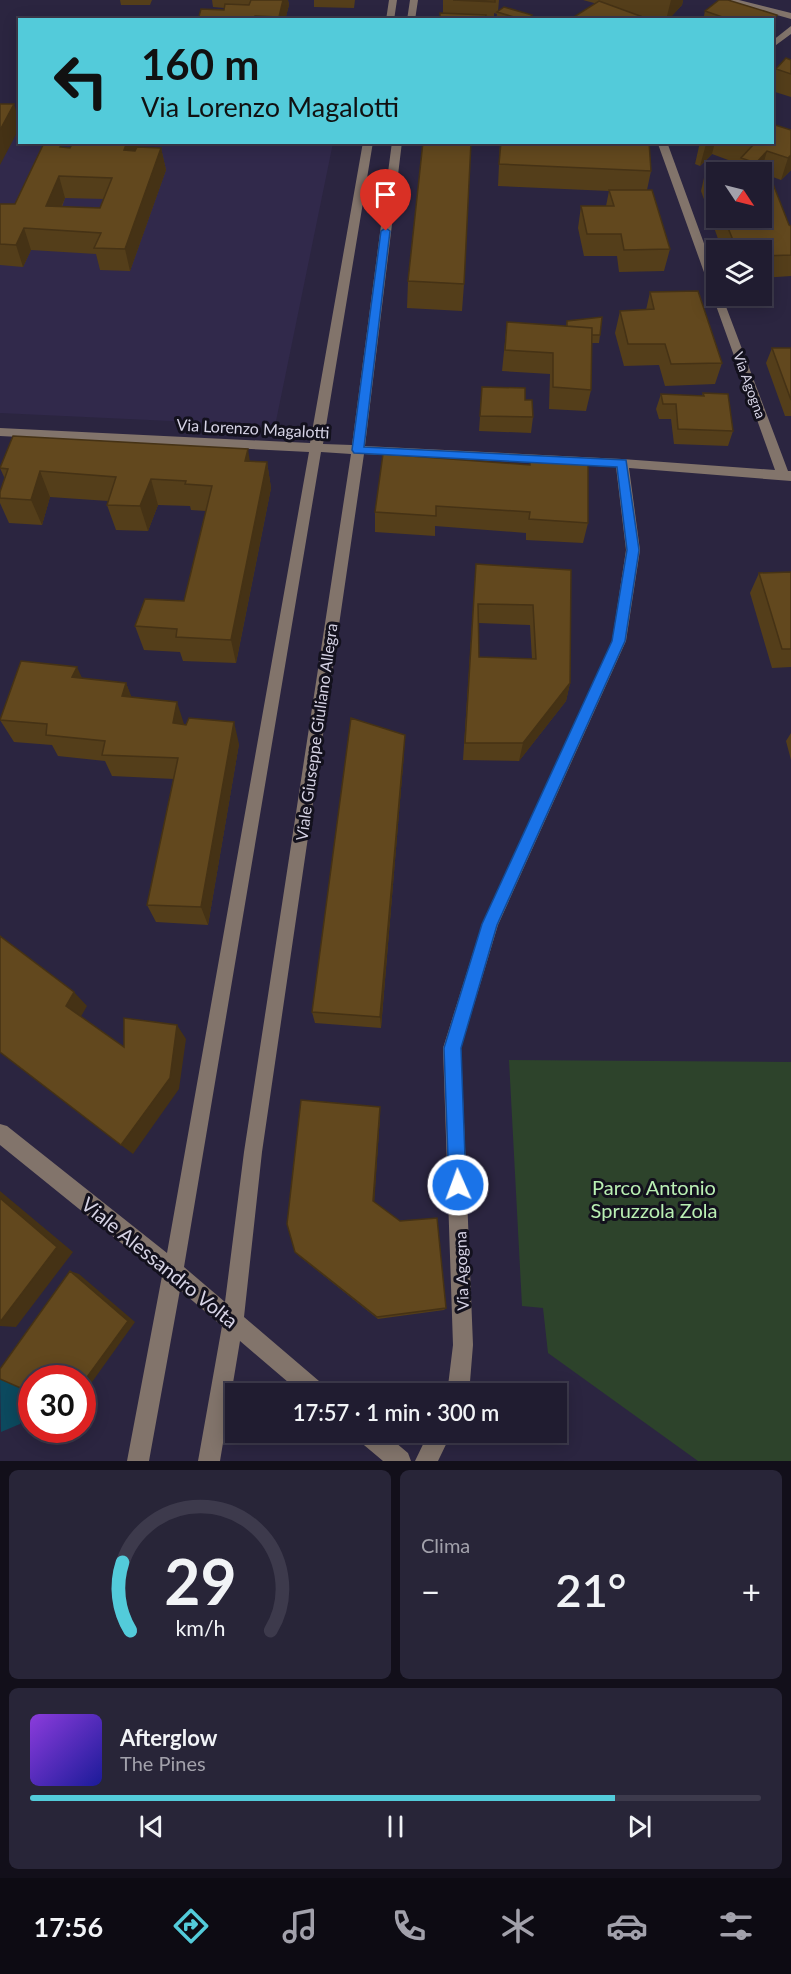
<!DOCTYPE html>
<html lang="it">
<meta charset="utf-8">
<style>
body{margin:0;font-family:Lato,sans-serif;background:#282538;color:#f1f3f6;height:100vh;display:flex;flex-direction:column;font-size:22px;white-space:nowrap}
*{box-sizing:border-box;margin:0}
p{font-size:20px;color:#a2a1ab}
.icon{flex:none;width:33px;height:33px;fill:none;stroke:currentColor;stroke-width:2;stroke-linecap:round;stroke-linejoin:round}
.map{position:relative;height:1461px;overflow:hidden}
.details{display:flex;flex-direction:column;gap:9px;padding:9px;background:#120f1a;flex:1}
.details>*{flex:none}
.top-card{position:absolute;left:18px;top:18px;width:756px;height:126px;border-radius:0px;box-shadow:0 3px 15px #0003,0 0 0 2px #3d3a4c;background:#53cbda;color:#111;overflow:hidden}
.needle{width:39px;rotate:125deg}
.controls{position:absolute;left:706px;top:162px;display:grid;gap:12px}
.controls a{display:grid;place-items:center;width:66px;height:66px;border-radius:0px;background:#201c30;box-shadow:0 3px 15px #0003,0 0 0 2px #3d3a4c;font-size:30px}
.speed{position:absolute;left:18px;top:1365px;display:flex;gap:12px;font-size:30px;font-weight:700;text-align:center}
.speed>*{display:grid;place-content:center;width:78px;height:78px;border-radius:50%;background:#201c30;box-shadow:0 3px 15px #0003,0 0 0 2px #3d3a4c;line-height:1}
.speed .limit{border:9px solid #d22;background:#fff;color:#111}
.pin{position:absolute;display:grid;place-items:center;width:51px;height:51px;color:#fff;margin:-62px -26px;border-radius:50% 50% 50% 0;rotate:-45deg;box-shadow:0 0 6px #0007}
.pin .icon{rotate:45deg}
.me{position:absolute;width:66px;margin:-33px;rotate:358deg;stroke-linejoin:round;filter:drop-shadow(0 0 4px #0008)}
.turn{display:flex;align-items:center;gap:21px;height:126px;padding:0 24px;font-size:27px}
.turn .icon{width:78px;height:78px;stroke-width:2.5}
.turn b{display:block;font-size:42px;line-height:51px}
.big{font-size:45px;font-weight:600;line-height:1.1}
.details .card{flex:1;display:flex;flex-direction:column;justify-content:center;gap:9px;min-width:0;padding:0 21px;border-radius:9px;background:#282538}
.details .dial{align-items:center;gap:0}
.dial svg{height:156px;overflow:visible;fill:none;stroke:#3d3a4c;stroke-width:7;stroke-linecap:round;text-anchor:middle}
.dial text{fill:#f1f3f6;stroke:none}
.song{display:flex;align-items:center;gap:18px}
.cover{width:72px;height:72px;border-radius:9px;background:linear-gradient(135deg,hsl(270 70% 55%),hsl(240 70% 35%))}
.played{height:6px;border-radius:3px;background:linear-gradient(90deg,#53cbda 80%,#3d3a4c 80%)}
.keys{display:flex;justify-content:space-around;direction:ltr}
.heat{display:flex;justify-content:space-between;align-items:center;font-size:33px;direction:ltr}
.details .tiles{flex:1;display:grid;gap:9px;grid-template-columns:1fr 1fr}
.card:last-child{grid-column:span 2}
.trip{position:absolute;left:225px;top:1383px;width:342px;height:60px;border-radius:0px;background:#201c30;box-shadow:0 3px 15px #0003,0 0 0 2px #3d3a4c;font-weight:600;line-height:60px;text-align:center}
.menu{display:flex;height:96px;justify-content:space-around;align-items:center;background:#0d0b13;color:#a2a1ab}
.menu .icon{width:42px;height:42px}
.menu .selected{color:#53cbda}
.menu b{font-size:27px;color:#f1f3f6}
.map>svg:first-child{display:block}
.built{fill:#31294b}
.green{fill:#2d432b}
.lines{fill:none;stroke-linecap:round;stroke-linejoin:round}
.canal{fill:#0c495e;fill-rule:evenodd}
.minor{fill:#82746b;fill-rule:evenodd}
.wall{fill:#543e1a;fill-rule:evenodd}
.shaded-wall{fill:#453215}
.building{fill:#62481e;stroke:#453215;stroke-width:1.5;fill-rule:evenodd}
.route{fill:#1a73e8;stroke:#114b97;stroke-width:1.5}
.labels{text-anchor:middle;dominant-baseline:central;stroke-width:6;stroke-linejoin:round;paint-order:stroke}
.far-street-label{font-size:14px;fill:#d6d3e5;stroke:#13111d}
.street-label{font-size:16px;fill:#d6d3e5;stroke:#13111d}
.near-park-label{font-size:20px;fill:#b9efb3;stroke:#13111d}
.near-street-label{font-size:20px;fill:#d6d3e5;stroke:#13111d}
</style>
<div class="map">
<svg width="791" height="1461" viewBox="0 0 791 1461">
<rect width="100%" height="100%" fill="#2b2540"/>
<path class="built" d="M0 111H19L20 142 333 143 275 426 0 413Z"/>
<path class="green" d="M509 1060 791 1062V1461H698L548 1353 543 1308 522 1306Z"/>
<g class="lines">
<path class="canal" d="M0 1377 20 1386 28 1405 20 1424 1 1432Z"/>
<path class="minor" d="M389 0H397L394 20H386Z
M410 0H418L415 20H407Z
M725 0H739L791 13V19Z
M791 26V34L772 48V41Z
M363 142H373L323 444 352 445 392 142H402L365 446 622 459 775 470 658 144 667 142 717 279V296H722L788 471H791V481L629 468 640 550 626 641 498 925 461 1048 473 1345 469 1394H447L453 1345 443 1048 482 924 612 641 626 550 616 467 364 454 262 1152 244 1317 326 1387 329 1394H302L240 1341 220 1461H198L222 1326 180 1290 149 1461H127L162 1276 0 1145V1124L7 1126 167 1253 309 452 0 436V428L310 443ZM321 452 351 454 244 1152 225 1302 184 1267Z
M355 1432H383L408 1453 411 1461H383L358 1440Z
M429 1432H452L438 1461H415Z"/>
</g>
<path class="wall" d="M120 0H152L150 5H121Z
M212 0H288L289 5 285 20H198L224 10V8L213 7Z
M314 0H355L354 8 314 7Z
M443 0H499L498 12 532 20H496L497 14 494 13V17L443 13Z
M583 0H683L682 5 668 20H656Z
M705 11 777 15 772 30V20H703Z
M791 60V97L772 91V80L776 69Z
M791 130V170L781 180 762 173V172H737L739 164 712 154 700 166 695 164 700 142H772Z
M140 142 138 147 161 148 166 170 130 271 100 270 96 254 31 250 23 267 0 265V204H15L63 148ZM65 198 104 199 100 208 62 207Z
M500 142 651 171 647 190 670 249 664 271 619 272 617 256H584L578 228 581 206H606L609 191 498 186Z
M706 169 717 172V218H762L791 226V276L762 278V250H722L701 191Z
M408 281 464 284 462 311 407 308Z
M650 292 722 363 715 384 665 386 659 365 624 366 615 333 620 311 646 310Z
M567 321 600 335 599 343H592L591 390 586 411 549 409 550 374 502 371 507 322 566 326Z
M772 348H791V416H785L766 363Z
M482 387 525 400 533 417 531 433 479 431Z
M703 393 733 431 728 446 674 444 671 419H659L656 409 661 394 702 396Z
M383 454 588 523 583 543 526 540V533L435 526V536L375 532V512Z
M250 461 267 462 271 488 236 663 183 661 180 652 144 650 135 626 184 601 206 511 191 510 190 506 158 505 148 531 116 530 107 505 108 501 50 497 42 525 9 523 0 503V492L5 479 0 468Z
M476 564 571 570 570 683 566 701 519 761 463 760ZM479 623 530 625 532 659 479 657Z
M791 572V667L772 668 750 593 759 573Z
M82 678 126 683 131 697 184 724 239 744 208 925 156 922 147 905 174 779 112 776 105 761 58 756 52 745 14 742 0 720Z
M791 733V760L786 741Z
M404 753 381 1028 315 1023 312 1012Z
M380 1116 374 1202 446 1308 444 1310 378 1319 299 1256 295 1252Z"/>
<path class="shaded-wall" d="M283 0H288L289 5 285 20H280L279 17Z
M671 0H683L682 5 668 20H666Z
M777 15 772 30V20Z
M14 104 20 123V127L0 165V130Z
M127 142H140L129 172 124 150Z
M708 142H715L712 154 700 166 706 144Z
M161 148 166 170 130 271 125 249Z
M767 151 761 172H753L756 163Z
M791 155V170L781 180 788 158Z
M59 176 65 198 52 228 46 206Z
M24 228 31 250 23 267 16 245Z
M248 449 252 475 245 461Z
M267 462 271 488 236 663 231 640Z
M40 471 50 497 42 525 31 500Z
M151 479 158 505 148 531 140 506Z
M77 667 87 689 72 677Z
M126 683 135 706 122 696Z
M570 683 566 701 519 761 523 743Z
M177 702 184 724 181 745 173 723Z
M234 722 239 744 208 925 201 907Z
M405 735 404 753 381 1028 380 1017Z
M74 992 87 1006 79 1020 66 1006Z
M177 1025 186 1039 179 1089 133 1154 121 1145Z
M380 1107V1116L374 1207 373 1201Z
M0 1191 73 1252 16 1327 0 1326Z
M70 1271 79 1274 135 1322 82 1396V1384Z"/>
<path class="building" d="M251 0H283L279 17 255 16 254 20H198L201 9 224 10 225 4 249 5Z
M453 0H495V2Z
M719 0H728L777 15 772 20H731L705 11Z
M599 1 651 20H569Z
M504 7 532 15 526 20H524L497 12Z
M440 13 486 15 485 20H440Z
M786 58 791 60V74L776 69Z
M0 104H14L0 130Z
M772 124 791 130V155L788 158 767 151 756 163 741 158 753 145 746 142H772Z
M73 142H127L124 150 135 151 137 147 161 148 125 249 94 248 101 233 24 228 16 245 0 244V204H15L44 143 62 144 60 147 70 148ZM59 176 112 178 100 208 46 206Z
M423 142H471L464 284 408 281Z
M501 142H649L651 171 499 164Z
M722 168 735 172H717V198L706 169Z
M762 182 766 184H773L789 225 791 226V255L762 256V250H737L724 218H762Z
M609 190H652L670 249 624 250 621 234H587L581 206H614Z
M698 291 722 363 671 364 665 344H628L620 311 654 309 650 292Z
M602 317 600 335H592V328L567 326V321Z
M507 322 592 328 591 390 553 387V353L505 350Z
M772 348H791V400Z
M482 387 525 388V400H532L533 417 480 416Z
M703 393 728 394 733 431 678 429 676 404H663L661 394 704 396Z
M13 436 248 449 245 461 267 462 231 640 176 637 177 629 135 626 145 599 184 601 212 486 185 484 186 481 151 479 140 506 107 505 116 477 40 471 31 500 0 498V492L8 469 0 468Z
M383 454 530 465V462L588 464V523L529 519 530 512 436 506V516L375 512Z
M476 564 571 570 570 683 523 743H465ZM478 604 533 605 536 659 479 657Z
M791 572V649H782L759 573Z
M21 661 77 667 72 677 126 683 122 696 177 702 173 723 186 725 189 718 234 722 201 907 147 905 178 758 102 755 105 741 46 735 47 724 0 720Z
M351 718 405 735 380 1017 312 1012Z
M0 936 74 992 66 1006 124 1047V1018L177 1025 170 1078 121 1145 0 1052Z
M301 1100 380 1107 373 1201 400 1221 437 1218 446 1308 377 1317 295 1252 287 1224Z
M0 1198 57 1247 0 1322Z
M70 1271 128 1321 82 1384V1378H32V1393L0 1379V1369Z"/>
<path class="route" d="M386 228 390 231 364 447 626 460 639 550 625 641 497 925 461 1048 466 1185 464 1192 458 1194 451 1192 449 1185 444 1048 482 924 612 641 627 550 617 467 354 453 352 450 381 231Z"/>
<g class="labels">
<g class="far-street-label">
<text transform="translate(750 385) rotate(70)">Via Agogna</text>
</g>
<g class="street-label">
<text transform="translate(253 428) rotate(3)">Via Lorenzo Magalotti</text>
<text transform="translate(316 732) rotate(-82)">Viale Giuseppe Giuliano Allegra</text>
<text transform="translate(461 1271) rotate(-92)">Via Agogna</text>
</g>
<g class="near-park-label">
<text x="654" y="1187">Parco Antonio<tspan x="654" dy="23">Spruzzola Zola</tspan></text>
</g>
<g class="near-street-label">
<text transform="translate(160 1262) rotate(39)">Viale Alessandro Volta</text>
</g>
</g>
</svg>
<div class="controls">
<a><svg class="needle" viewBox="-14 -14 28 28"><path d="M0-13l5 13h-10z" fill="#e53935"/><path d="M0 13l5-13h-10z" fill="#a2a1ab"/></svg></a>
<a><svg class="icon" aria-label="layers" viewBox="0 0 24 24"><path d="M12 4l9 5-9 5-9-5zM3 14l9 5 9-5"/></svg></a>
</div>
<div class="speed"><div class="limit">30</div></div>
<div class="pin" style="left:386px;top:231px;background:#d93025"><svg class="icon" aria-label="arrive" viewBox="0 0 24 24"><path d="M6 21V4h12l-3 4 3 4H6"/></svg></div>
<svg class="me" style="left:458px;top:1185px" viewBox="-20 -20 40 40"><circle r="17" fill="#1a73e8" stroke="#fff" stroke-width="3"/><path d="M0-11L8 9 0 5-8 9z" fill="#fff"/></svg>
<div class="trip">17:57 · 1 min · 300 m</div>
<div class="top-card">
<div class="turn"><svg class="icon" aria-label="left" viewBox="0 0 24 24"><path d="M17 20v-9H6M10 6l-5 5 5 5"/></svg><div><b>160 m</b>Via Lorenzo Magalotti</div></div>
</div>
</div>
<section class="details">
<div class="tiles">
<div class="card dial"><svg viewBox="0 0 100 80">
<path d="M14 69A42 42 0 1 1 86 69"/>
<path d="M14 69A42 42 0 0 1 10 34" stroke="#53cbda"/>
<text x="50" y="56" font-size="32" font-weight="700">29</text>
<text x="50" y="72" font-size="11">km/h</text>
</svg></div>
<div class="card"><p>Clima</p>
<div class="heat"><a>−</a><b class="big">21°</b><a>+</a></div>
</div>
<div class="card">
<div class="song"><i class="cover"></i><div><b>Afterglow</b><p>The Pines</p></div></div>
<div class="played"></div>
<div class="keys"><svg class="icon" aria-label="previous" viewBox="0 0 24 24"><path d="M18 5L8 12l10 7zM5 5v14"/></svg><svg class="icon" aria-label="pause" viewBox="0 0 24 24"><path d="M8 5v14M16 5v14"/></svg><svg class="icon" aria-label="next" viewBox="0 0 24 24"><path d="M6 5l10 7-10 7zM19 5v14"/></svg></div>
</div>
</div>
</section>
<nav class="menu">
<b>17:56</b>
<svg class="icon selected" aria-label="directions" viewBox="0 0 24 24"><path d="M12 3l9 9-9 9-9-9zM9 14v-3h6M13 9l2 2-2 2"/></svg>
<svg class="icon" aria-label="music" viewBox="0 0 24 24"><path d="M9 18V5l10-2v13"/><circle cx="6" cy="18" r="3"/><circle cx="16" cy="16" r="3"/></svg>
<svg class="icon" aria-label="phone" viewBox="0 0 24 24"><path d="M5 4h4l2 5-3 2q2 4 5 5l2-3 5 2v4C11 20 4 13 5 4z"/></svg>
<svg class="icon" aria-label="climate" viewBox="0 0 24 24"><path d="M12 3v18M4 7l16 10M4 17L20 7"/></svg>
<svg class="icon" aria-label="car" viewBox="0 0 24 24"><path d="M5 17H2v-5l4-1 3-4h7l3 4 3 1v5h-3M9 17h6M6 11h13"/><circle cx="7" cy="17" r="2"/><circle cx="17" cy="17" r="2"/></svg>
<svg class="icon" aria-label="filters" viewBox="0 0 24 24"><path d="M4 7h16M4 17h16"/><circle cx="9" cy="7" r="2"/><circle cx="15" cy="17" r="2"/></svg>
</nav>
